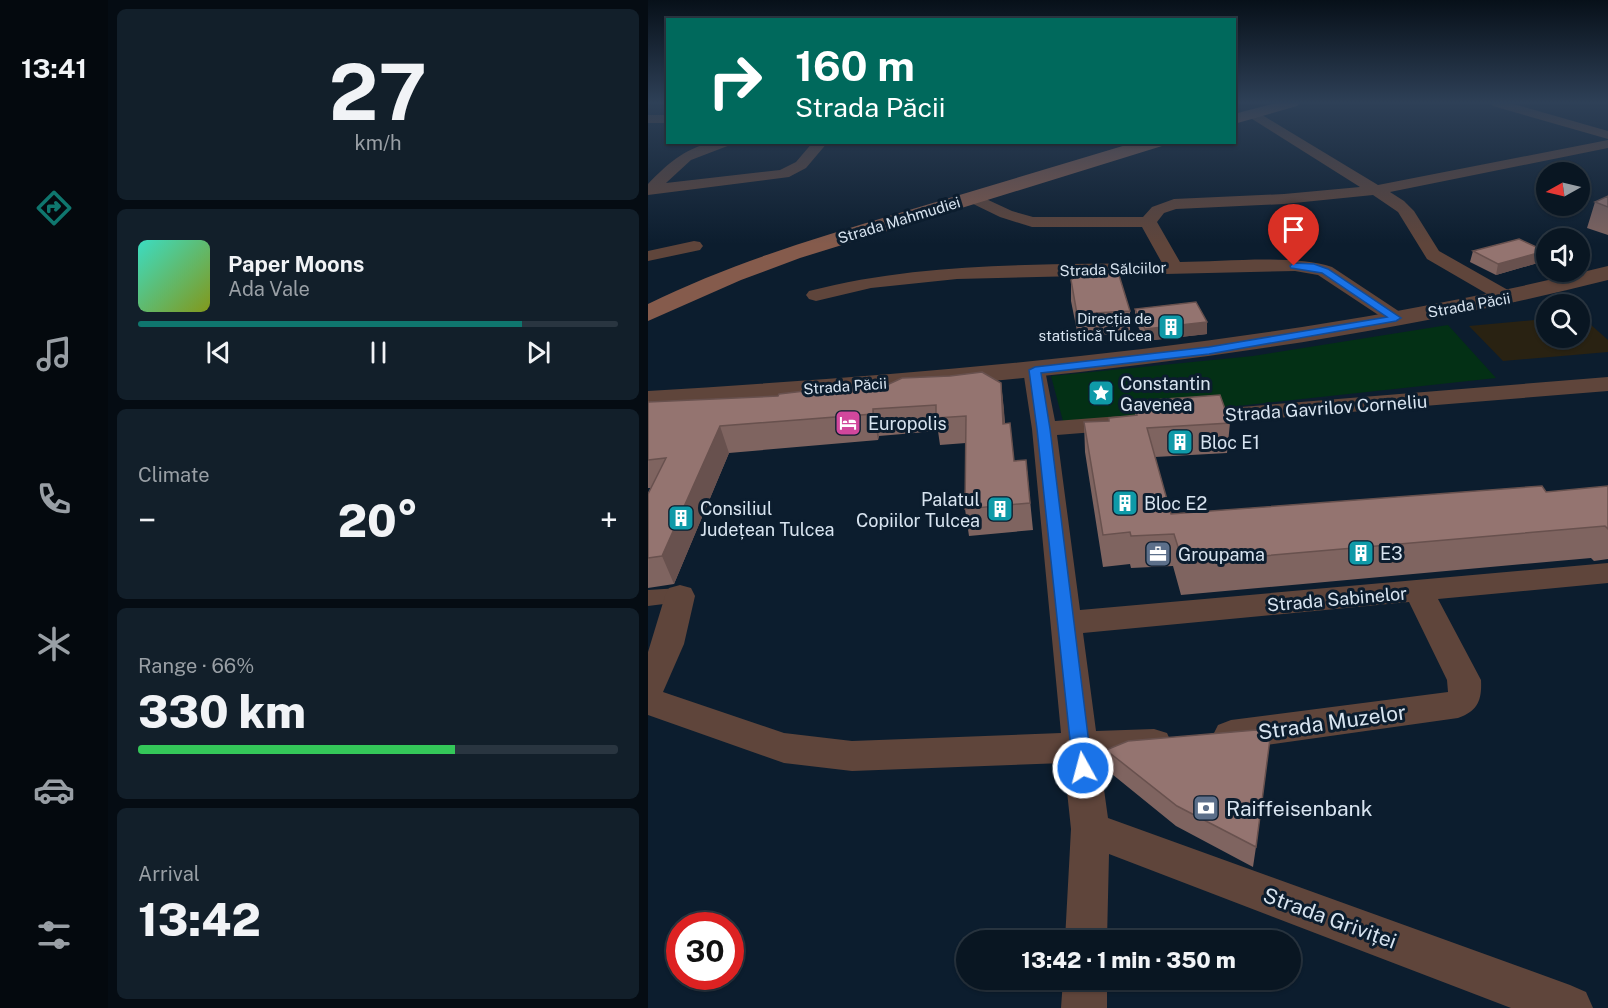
<!DOCTYPE html>
<meta charset="utf-8">
<style>
body{margin:0;font-family:"Public Sans",sans-serif;background:#121f2a;color:#f1f3f6;height:100vh;display:flex;flex-direction:column;font-size:22px;white-space:nowrap}
*{box-sizing:border-box;margin:0}
p{font-size:20px;color:#999fa5}
.icon{flex:none;width:33px;height:33px;fill:none;stroke:currentColor;stroke-width:2;stroke-linecap:round;stroke-linejoin:round}
.map{position:relative;flex:1;overflow:hidden}
.drawer{display:flex;flex-direction:column;gap:9px;padding:9px;background:#050c13;width:540px}
.drawer>*{flex:none}
.guide{position:absolute;left:18px;top:18px;width:570px;height:126px;border-radius:0px;box-shadow:0 2px 4px #0004,0 0 0 2px #293540;background:#00695c;color:#fff;overflow:hidden}
.needle{width:39px;rotate:262deg}
.fabs{position:absolute;left:888px;top:162px;display:grid;gap:12px}
.fabs a{display:grid;place-items:center;width:54px;height:54px;border-radius:50%;background:#091622;box-shadow:0 2px 4px #0004,0 0 0 2px #293540;font-size:30px}
.speed{position:absolute;left:18px;top:912px;display:flex;gap:12px;font-size:30px;font-weight:700;text-align:center}
.speed>*{display:grid;place-content:center;width:78px;height:78px;border-radius:50%;background:#091622;box-shadow:0 2px 4px #0004,0 0 0 2px #293540;line-height:1}
.speed .limit{border:9px solid #d22;background:#fff;color:#111}
.pin{position:absolute;display:grid;place-items:center;width:51px;height:51px;color:#fff;margin:-62px -26px;border-radius:50% 50% 50% 0;rotate:-45deg;box-shadow:0 0 6px #0007}
.pin .icon{rotate:45deg}
.me{position:absolute;width:66px;margin:-33px;rotate:353deg;stroke-linejoin:round;filter:drop-shadow(0 0 4px #0008)}
.turn{display:flex;align-items:center;gap:21px;height:126px;padding:0 30px;font-size:27px}
.turn .icon{width:78px;height:78px;stroke-width:2.5}
.turn b{display:block;font-size:42px;line-height:51px}
.big{font-size:45px;font-weight:800;line-height:1.1}
.drawer .tile{flex:1;display:flex;flex-direction:column;justify-content:center;gap:9px;min-width:0;padding:0 21px;border-radius:9px;background:#121f2a}
.drawer .dial{align-items:center;gap:0}
.dial b{font-size:78px;line-height:1}
.song{display:flex;align-items:center;gap:18px}
.cover{width:72px;height:72px;border-radius:9px;background:linear-gradient(135deg,hsl(170 70% 55%),hsl(70 70% 35%))}
.played{height:6px;border-radius:3px;background:linear-gradient(90deg,#0f766e 80%,#293540 80%)}
.keys{display:flex;justify-content:space-around;direction:ltr}
.heat{display:flex;justify-content:space-between;align-items:center;font-size:33px;direction:ltr}
.charge{height:9px;border-radius:4px;background:linear-gradient(90deg,#34c759 66%,#293540 0)}
.trip{position:absolute;left:308px;top:930px;width:345px;height:60px;border-radius:30px;background:#091622;box-shadow:0 2px 4px #0004,0 0 0 2px #293540;font-weight:800;line-height:60px;text-align:center}
main{display:flex;flex:1;min-height:0}
.menu{display:flex;flex-direction:column;width:108px;justify-content:space-around;align-items:center;background:#04090e;color:#999fa5}
.menu .icon{width:42px;height:42px}
.menu .active{color:#0f766e}
.menu b{font-size:27px;color:#f1f3f6}
.map>svg:first-child{display:block}
.commercial{fill:#292212}
.green{fill:#033015}
.lines{fill:none;stroke-linecap:round;stroke-linejoin:round}
.pedestrian{fill:#5f453b;fill-rule:evenodd}
.minor{fill:#5f453b;fill-rule:evenodd}
.tertiary{fill:#5f453b;fill-rule:evenodd}
.secondary{fill:#855b4c;fill-rule:evenodd}
.wall{fill:#7f6460}
.shaded-wall{fill:#68514e}
.building{fill:#947470;stroke:#68514e;stroke-width:1.5}
.route{fill:#1a73e8;stroke:#114b97;stroke-width:1.5}
.labels{text-anchor:middle;dominant-baseline:central;stroke-width:6;stroke-linejoin:round;paint-order:stroke}
.far-street-label{font-size:15px;fill:#d8e4f0;stroke:#0c1d2e}
.far-poi-label{font-size:15px;fill:#d8e4f0;stroke:#0c1d2e;text-anchor:end}
.poi-label{font-size:18px;fill:#d8e4f0;stroke:#0c1d2e;text-anchor:start}
.street-label{font-size:18px;fill:#d8e4f0;stroke:#0c1d2e}
.near-street-label{font-size:21px;fill:#d8e4f0;stroke:#0c1d2e}
.near-poi-label{font-size:21px;fill:#d8e4f0;stroke:#0c1d2e;text-anchor:start}
</style>
<main>
<nav class="menu">
<b>13:41</b>
<svg class="icon active" aria-label="directions" viewBox="0 0 24 24"><path d="M12 3l9 9-9 9-9-9zM9 14v-3h6M13 9l2 2-2 2"/></svg>
<svg class="icon" aria-label="music" viewBox="0 0 24 24"><path d="M9 18V5l10-2v13"/><circle cx="6" cy="18" r="3"/><circle cx="16" cy="16" r="3"/></svg>
<svg class="icon" aria-label="phone" viewBox="0 0 24 24"><path d="M5 4h4l2 5-3 2q2 4 5 5l2-3 5 2v4C11 20 4 13 5 4z"/></svg>
<svg class="icon" aria-label="climate" viewBox="0 0 24 24"><path d="M12 3v18M4 7l16 10M4 17L20 7"/></svg>
<svg class="icon" aria-label="car" viewBox="0 0 24 24"><path d="M5 17H2v-5l4-1 3-4h7l3 4 3 1v5h-3M9 17h6M6 11h13"/><circle cx="7" cy="17" r="2"/><circle cx="17" cy="17" r="2"/></svg>
<svg class="icon" aria-label="filters" viewBox="0 0 24 24"><path d="M4 7h16M4 17h16"/><circle cx="9" cy="7" r="2"/><circle cx="15" cy="17" r="2"/></svg>
</nav>
<section class="drawer">
<div class="tile dial"><b>27</b><p>km/h</p></div>
<div class="tile">
<div class="song"><i class="cover"></i><div><b>Paper Moons</b><p>Ada Vale</p></div></div>
<div class="played"></div>
<div class="keys"><svg class="icon" aria-label="previous" viewBox="0 0 24 24"><path d="M18 5L8 12l10 7zM5 5v14"/></svg><svg class="icon" aria-label="pause" viewBox="0 0 24 24"><path d="M8 5v14M16 5v14"/></svg><svg class="icon" aria-label="next" viewBox="0 0 24 24"><path d="M6 5l10 7-10 7zM19 5v14"/></svg></div>
</div>
<div class="tile"><p>Climate</p>
<div class="heat"><a>−</a><b class="big">20°</b><a>+</a></div>
</div>
<div class="tile"><p>Range · 66%</p><b class="big">330 km</b><div class="charge"></div></div>
<div class="tile"><p>Arrival</p><b class="big">13:42</b></div>
</section>
<div class="map">
<svg width="960" height="1008" viewBox="0 0 960 1008">
<rect width="100%" height="100%" fill="#0c1d2e"/>
<path class="commercial" d="M933 316 960 340V352L855 361 821 326 898 319V338H932Z"/>
<path class="green" d="M800 325 848 378 416 425 403 376 605 356Z"/>
<g class="lines">
<path class="pedestrian" d="M32 588 40 591 43 596 40 601 0 606V590Z"/>
<path class="minor" d="M843 103H862L960 131V139L845 106Z
M606 110 730 185 960 140V148L742 192 756 201 766 211 791 251 867 294 870 298 867 302H853L779 259 750 212 725 195 636 204 528 209 516 213 509 222 532 262C574 262 646 254 684 267L755 314 758 318 755 322H741L670 275 647 271 309 279 223 288 168 301 161 299 158 295 161 291C276 261 396 265 514 263L494 227H384L352 217 317 200 315 197 323 192 364 211 385 217H495L504 207 526 199 636 194 712 187 601 117 600 114 601 111Z
M0 115H20V123H0Z
M63 142H90L43 160 18 183 132 170 148 162 165 142H180L158 168 141 177 0 195V184C19 164 35 150 63 142Z
M46 241 52 242 55 246 52 250 0 261V251Z
M386 363 394 365 397 370 407 421 472 416 481 418 484 423 481 428 472 430 409 435 432 610 960 563V583L790 599 833 680C834 700 830 711 810 718L583 750 570 745 565 735 570 725 583 720 800 692 799 680 761 602 435 633 448 731 506 729 519 733 524 744 519 755 506 759 452 761 460 818 922 985 938 992 945 1008H863L461 854 459 940H417L423 829 416 763 204 771 136 763 0 715V652L17 596 21 588 32 585 43 588 47 596 36 644 15 692 136 733 204 741 413 733 384 429 375 370 378 365Z
M960 377V391L543 425 535 423 531 418 535 413 543 411Z
M415 980H459V1008H413Z"/>
<path class="tertiary" d="M960 266V280C646 359 323 388 0 407V391C323 371 645 344 960 266Z"/>
<path class="secondary" d="M628 103H652L649 106 586 124V114Z
M488 142H516L514 146 152 258 93 280 0 321V304C79 265 164 239 248 214 328 190 408 166 488 142Z"/>
</g>
<path class="wall" d="M960 196V235L939 228 947 202Z
M825 251 893 262 848 275 822 262Z
M423 280 482 311V333L430 336 423 301Z
M487 309 559 322V334L497 341 487 320Z
M302 376 353 383 357 423 366 461 378 460 385 530 321 536 317 509 318 443 292 445 290 431 231 436 230 440 81 453 26 584 0 588V494L3 488H0V402L130 396Z
M491 401 582 423 579 453 507 457 523 514 898 492 960 486V559L946 561 943 558 533 595 525 566 483 568 482 564 455 567 437 452 436 422 461 421 487 415V409H491Z
M458 750 608 847 605 867 528 826 459 770Z"/>
<path class="shaded-wall" d="M897 251 893 262 848 275 850 264Z
M559 322V334L497 341V329Z
M353 383 356 409 358 450 355 424Z
M225 409 231 436 230 440 225 414Z
M72 426 81 453 26 584 14 556Z"/>
<path class="building" d="M960 196V207L947 202Z
M871 239 897 251 850 264 825 251Z
M444 269 470 272 482 311 429 314 423 280 433 272Z
M548 302 559 322 497 329 487 309Z
M334 372 353 383 355 424 362 423 366 461 378 460 382 503 317 509 318 416 288 418V405L225 409V414L72 426 14 556 0 558V494L18 458 0 460V402L130 396 131 394 174 389 241 384 254 378 302 376Z
M572 395 582 423 499 428 523 514 894 486 898 492 960 486V529L957 526 535 563 526 534 483 536 482 532 455 535 436 422 461 421V418L489 415 487 409H494L491 401Z
M608 730 623 731 608 847 529 806 458 750 480 741Z"/>
<linearGradient id="sky" x2="0" y2="1"><stop stop-color="#071019"/><stop offset="0.42" stop-color="#2e4057"/><stop offset="1" stop-color="#2e4057" stop-opacity="0"/></linearGradient>
<rect width="960" height="244" fill="url(#sky)"/>
<path class="route" d="M646 263 666 264 680 269 753 318 748 321 561 354 393 373 402 429 444 768 441 773 435 776 428 773 425 768 389 429 381 370 387 367 561 347 739 317 674 273 643 268 642 266Z"/>
<defs>
<g id="building-square" transform="scale(1.35)"><rect x="-9" y="-9" width="18" height="18" rx="4" fill="#0f9aa8" stroke="#0c1d2e"/><path d="M-4-6H4V6H1V3H-1V6H-4ZM-2.5-4.3h1.7v1.8h-1.7ZM.8-4.3h1.7v1.8H.8ZM-2.5-1h1.7V.8h-1.7ZM.8-1h1.7V.8H.8Z" fill="#fff"/></g>
<g id="sight-square" transform="scale(1.35)"><rect x="-9" y="-9" width="18" height="18" rx="4" fill="#0f9aa8" stroke="#0c1d2e"/><path d="M0-6L1.8-2.2L6-1.7L2.9 1.2L3.7 5.4L0 3.3L-3.7 5.4L-2.9 1.2L-6-1.7L-1.8-2.2Z" fill="#fff"/></g>
<g id="hotel-square" transform="scale(1.35)"><rect x="-9" y="-9" width="18" height="18" rx="4" fill="#d1479c" stroke="#0c1d2e"/><path d="M-6-4.5h1.5V1H6V5H4.5V3h-9V5H-6ZM-4 0a1.8 1.8 0 1 1 3.6 0ZM.5 0V-2.5h3Q6-2.5 6 0Z" fill="#fff"/></g>
<g id="office-square" transform="scale(1.35)"><rect x="-9" y="-9" width="18" height="18" rx="4" fill="#5c6f8a" stroke="#0c1d2e"/><path d="M-6-3h4V-5.5h4V-3h4V5H-6ZM-1-4.5V-3h2v-1.5ZM-6 0V1H6V0Z" fill="#fff"/></g>
<g id="bank-square" transform="scale(1.35)"><rect x="-9" y="-9" width="18" height="18" rx="4" fill="#5c6f8a" stroke="#0c1d2e"/><path d="M-6-4H6V4H-6ZM0-2.3a2.3 2.3 0 1 0 0 4.6a2.3 2.3 0 1 0 0-4.6Z" fill="#fff"/></g>
</defs>
<g fill-rule="evenodd">
<use href="#building-square" x="523" y="327"/>
<use href="#sight-square" x="453" y="393"/>
<use href="#hotel-square" x="200" y="423"/>
<use href="#building-square" x="532" y="442"/>
<use href="#building-square" x="477" y="503"/>
<use href="#building-square" x="352" y="509"/>
<use href="#building-square" x="33" y="518"/>
<use href="#building-square" x="713" y="553"/>
<use href="#office-square" x="510" y="554"/>
<use href="#bank-square" x="558" y="808"/>
</g>
<g class="labels">
<g class="far-street-label">
<text transform="translate(251 220) rotate(-17)">Strada Mahmudiei</text>
<text transform="translate(465 269) rotate(-2)">Strada Sălciilor</text>
<text transform="translate(821 305) rotate(-10)">Strada Păcii</text>
<text transform="translate(197 386) rotate(-4)">Strada Păcii</text>
</g>
<g class="far-poi-label">
<text x="504" y="318">Direcția de<tspan x="504" dy="17">statistică Tulcea</tspan></text>
</g>
<g class="poi-label">
<text x="472" y="383">Constantin<tspan x="472" dy="21">Gavenea</tspan></text>
<text x="220" y="423">Europolis</text>
<text x="552" y="442">Bloc E1</text>
<text x="332" y="499" text-anchor="end">Palatul<tspan x="332" dy="21">Copiilor Tulcea</tspan></text>
<text x="496" y="503">Bloc E2</text>
<text x="52" y="508">Consiliul<tspan x="52" dy="21">Județean Tulcea</tspan></text>
<text x="732" y="553">E3</text>
<text x="530" y="554">Groupama</text>
</g>
<g class="street-label">
<text transform="translate(678 408) rotate(-4)">Strada Gavrilov Corneliu</text>
<text transform="translate(689 599) rotate(-5)">Strada Sabinelor</text>
</g>
<g class="near-street-label">
<text transform="translate(684 722) rotate(-8)">Strada Muzelor</text>
<text transform="translate(682 918) rotate(20)">Strada Griviței</text>
</g>
<g class="near-poi-label">
<text x="578" y="808">Raiffeisenbank</text>
</g>
</g>
</svg>
<div class="fabs">
<a><svg class="needle" viewBox="-14 -14 28 28"><path d="M0-13l5 13h-10z" fill="#e53935"/><path d="M0 13l5-13h-10z" fill="#999fa5"/></svg></a>
<a><svg class="icon" aria-label="sound" viewBox="0 0 24 24"><path d="M4 9h4l5-4v14l-5-4H4zM17 9q2 3 0 6"/></svg></a>
<a><svg class="icon" aria-label="search" viewBox="0 0 24 24"><circle cx="10" cy="10" r="6"/><path d="M15 15l6 6"/></svg></a>
</div>
<div class="speed"><div class="limit">30</div></div>
<div class="pin" style="left:646px;top:266px;background:#d93025"><svg class="icon" aria-label="arrive" viewBox="0 0 24 24"><path d="M6 21V4h12l-3 4 3 4H6"/></svg></div>
<svg class="me" style="left:435px;top:768px" viewBox="-20 -20 40 40"><circle r="17" fill="#1a73e8" stroke="#fff" stroke-width="3"/><path d="M0-11L8 9 0 5-8 9z" fill="#fff"/></svg>
<div class="trip">13:42 · 1 min · 350 m</div>
<div class="guide">
<div class="turn"><svg class="icon" aria-label="right" viewBox="0 0 24 24"><path d="M7 20v-9h11M14 6l5 5-5 5"/></svg><div><b>160 m</b>Strada Păcii</div></div>
</div>
</div>
</main>
